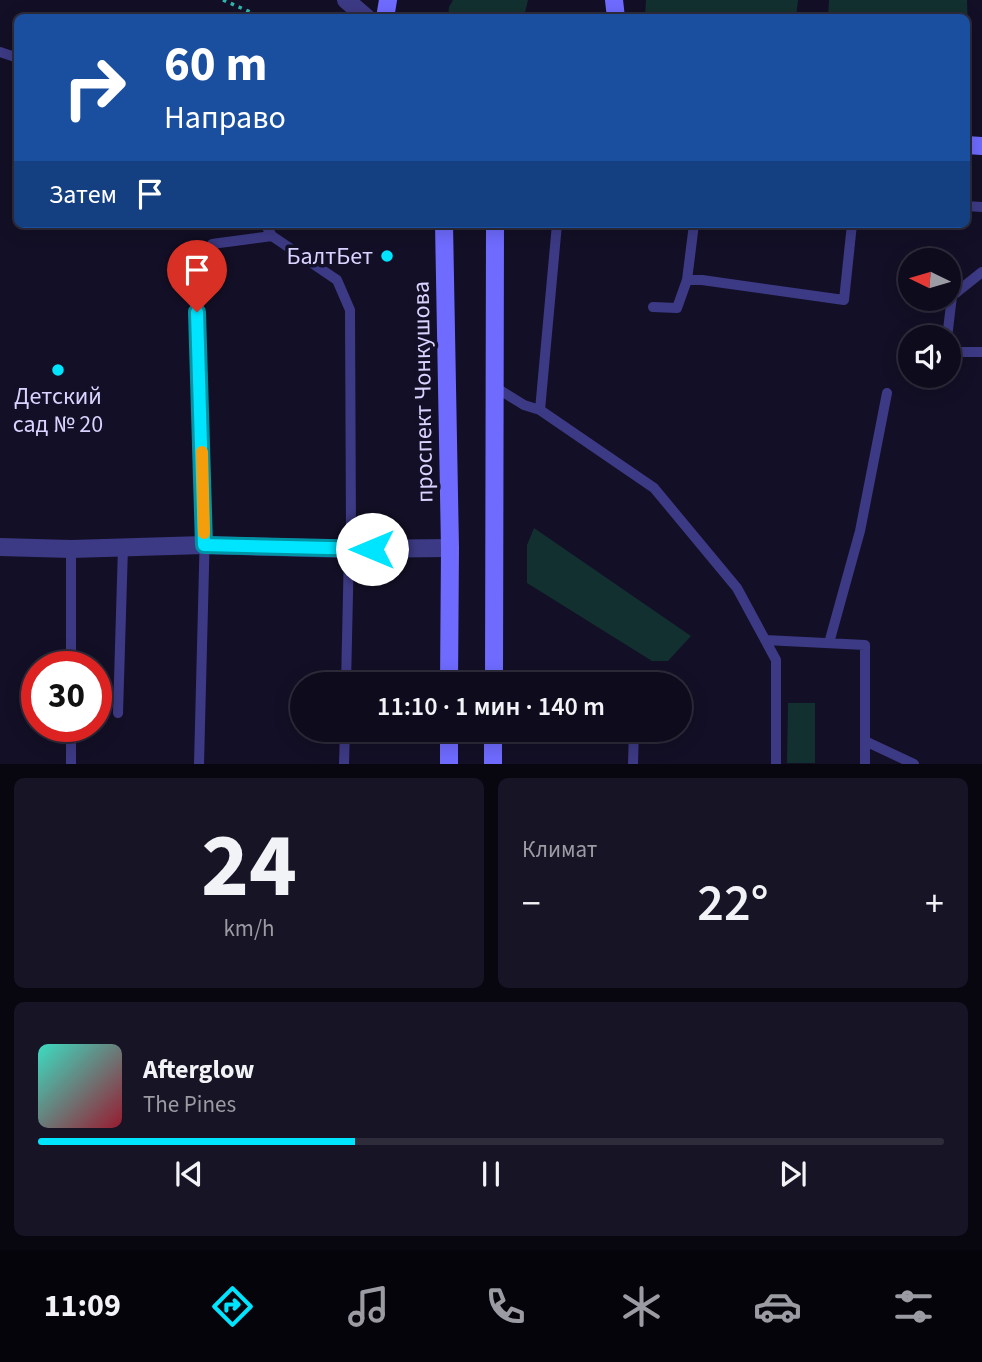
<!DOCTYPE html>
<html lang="ru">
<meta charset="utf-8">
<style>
body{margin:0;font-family:"Source Sans 3",sans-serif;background:#171425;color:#f1f3f6;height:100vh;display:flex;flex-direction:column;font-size:26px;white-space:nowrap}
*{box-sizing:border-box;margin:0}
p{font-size:23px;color:#9b9ba3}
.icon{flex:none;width:38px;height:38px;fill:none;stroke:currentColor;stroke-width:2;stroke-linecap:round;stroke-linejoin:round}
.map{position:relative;height:764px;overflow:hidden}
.drawer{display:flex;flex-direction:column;gap:14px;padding:14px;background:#08060f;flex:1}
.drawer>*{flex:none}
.banner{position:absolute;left:14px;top:14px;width:956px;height:214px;border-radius:10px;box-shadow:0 4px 18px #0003,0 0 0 2px #2e2b3b;background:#1a4fa0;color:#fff;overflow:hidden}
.needle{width:46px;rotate:275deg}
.tools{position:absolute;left:898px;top:248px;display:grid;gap:14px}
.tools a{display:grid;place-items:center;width:63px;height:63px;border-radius:50%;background:#0e0b1c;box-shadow:0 4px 18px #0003,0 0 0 2px #2e2b3b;font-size:35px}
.speed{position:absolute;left:21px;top:651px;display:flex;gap:14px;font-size:35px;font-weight:700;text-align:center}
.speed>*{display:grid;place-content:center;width:91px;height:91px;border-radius:50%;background:#0e0b1c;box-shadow:0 4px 18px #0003,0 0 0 2px #2e2b3b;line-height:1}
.speed .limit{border:10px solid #d22;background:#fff;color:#111}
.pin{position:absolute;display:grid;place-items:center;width:60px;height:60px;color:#fff;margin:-72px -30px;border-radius:50% 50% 50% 0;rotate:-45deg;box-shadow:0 0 7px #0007}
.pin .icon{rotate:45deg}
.me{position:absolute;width:77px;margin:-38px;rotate:270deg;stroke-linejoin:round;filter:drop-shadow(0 0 5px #0008)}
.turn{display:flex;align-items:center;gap:24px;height:147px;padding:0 35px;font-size:32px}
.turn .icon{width:91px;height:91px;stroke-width:2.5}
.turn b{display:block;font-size:49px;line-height:60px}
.then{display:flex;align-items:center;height:66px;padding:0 35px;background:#0003;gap:14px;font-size:26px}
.big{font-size:52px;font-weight:600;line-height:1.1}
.drawer .card{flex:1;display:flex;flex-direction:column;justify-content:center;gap:10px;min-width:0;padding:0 24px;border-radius:10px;background:#171425}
.drawer .dial{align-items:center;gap:0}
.dial b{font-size:91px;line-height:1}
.song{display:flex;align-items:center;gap:21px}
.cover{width:84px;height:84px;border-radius:10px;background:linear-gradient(135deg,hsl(170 70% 55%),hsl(350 70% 35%))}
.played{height:7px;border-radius:4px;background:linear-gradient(90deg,#00e5ff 35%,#2e2b3b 35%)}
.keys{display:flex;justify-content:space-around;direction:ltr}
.heat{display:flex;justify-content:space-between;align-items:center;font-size:38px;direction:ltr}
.drawer .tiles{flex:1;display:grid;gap:14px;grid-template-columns:1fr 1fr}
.card:last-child{grid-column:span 2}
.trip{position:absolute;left:290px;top:672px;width:402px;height:70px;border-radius:35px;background:#0e0b1c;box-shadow:0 4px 18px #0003,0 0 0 2px #2e2b3b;font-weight:600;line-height:70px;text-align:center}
.tabs{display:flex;height:112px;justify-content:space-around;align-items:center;background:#06040b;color:#9b9ba3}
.tabs .icon{width:49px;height:49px}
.tabs .current{color:#00e5ff}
.tabs b{font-size:32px;color:#f1f3f6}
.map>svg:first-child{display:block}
.green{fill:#12302f}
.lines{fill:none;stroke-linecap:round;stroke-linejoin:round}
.path{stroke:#2fb8b0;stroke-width:3.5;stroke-dasharray:3.5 5;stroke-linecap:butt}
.service{stroke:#3d3a85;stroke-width:10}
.minor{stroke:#3d3a85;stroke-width:18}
.tertiary{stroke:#3d3a85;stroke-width:18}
.secondary{stroke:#6f6bff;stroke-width:18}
.route-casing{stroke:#0095a6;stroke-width:18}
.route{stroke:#00e5ff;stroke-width:12}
.slow{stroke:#f59e0b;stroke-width:12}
.poi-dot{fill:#00e5ff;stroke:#130f26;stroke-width:2.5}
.labels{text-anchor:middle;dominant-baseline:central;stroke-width:7;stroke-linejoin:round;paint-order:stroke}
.poi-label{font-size:24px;fill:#d9d4ff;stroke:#130f26;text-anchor:end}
.street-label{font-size:24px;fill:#d9d4ff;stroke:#130f26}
</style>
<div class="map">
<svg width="982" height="764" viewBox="0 0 982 764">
<rect width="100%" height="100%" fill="#130f26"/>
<path class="green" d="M453 0H528L524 17H448L449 7Z
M646 0H798V1L796 17H645Z
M829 0H967L969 57 966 59V18L828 17Z
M534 528 691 636 668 661H652L527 583V545Z
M788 703H815V763H787Z"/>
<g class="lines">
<path class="path" d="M223 0 264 18"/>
<path class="service" d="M0 52 18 58
M966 206 982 207
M265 224 272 236 337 280 350 310 351 532 349 549 346 684
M687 280H702L844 300 852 224
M653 307 677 308 687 280 694 224
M947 338 952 296 982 272
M948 352H982
M495 387 524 405 540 410 654 488 737 588 776 660V764
M540 410 557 224
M71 549V667
M765 640 865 645V764
M829 643 860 531 887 393
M118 713 123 547
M71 726V764
M865 741 914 764
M199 764 205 529 196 284 212 244 272 236
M344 764 345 730
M633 764 634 730"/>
<path class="minor" d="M0 547 71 549 204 545 349 549 450 548"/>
<path class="tertiary" d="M346 0 367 18"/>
<path class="secondary" d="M614 0 616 18
M385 18 388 0
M966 145 982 146
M444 224 450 548 449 684
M494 684 495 224
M449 764V730
M493 764V730"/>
</g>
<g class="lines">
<g class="route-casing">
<path id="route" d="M197 312 204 545 372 549"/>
</g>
<use href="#route" class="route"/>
<path class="slow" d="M202 452 204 533"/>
</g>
<g class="poi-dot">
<circle cx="387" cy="256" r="7"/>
<circle cx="58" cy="370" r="7"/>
</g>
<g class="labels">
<g class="poi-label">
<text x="373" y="256">БалтБет</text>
<text x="58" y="396" text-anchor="middle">Детский<tspan x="58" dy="28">сад № 20</tspan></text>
</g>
<g class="street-label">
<text transform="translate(423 392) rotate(-91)">проспект Чонкушова</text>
</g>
</g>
</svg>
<div class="tools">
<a><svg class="needle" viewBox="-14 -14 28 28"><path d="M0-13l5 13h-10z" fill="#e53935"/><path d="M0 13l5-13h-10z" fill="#9b9ba3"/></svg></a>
<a><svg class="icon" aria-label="sound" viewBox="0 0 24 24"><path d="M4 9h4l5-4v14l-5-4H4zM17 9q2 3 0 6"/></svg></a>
</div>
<div class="speed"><div class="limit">30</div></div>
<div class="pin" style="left:197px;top:312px;background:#d93025"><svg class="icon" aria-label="arrive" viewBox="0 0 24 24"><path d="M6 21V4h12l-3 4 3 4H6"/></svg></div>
<svg class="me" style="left:372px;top:549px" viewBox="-20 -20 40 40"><circle r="19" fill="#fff"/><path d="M0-13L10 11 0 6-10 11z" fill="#00e5ff"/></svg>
<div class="trip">11:10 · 1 мин · 140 m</div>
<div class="banner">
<div class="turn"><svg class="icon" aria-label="right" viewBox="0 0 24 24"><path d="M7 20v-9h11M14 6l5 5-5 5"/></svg><div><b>60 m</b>Направо</div></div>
<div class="then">Затем<svg class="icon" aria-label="arrive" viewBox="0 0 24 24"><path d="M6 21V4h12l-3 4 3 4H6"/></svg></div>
</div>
</div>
<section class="drawer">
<div class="tiles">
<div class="card dial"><b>24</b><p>km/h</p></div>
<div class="card"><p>Климат</p>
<div class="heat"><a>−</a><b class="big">22°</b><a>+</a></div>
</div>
<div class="card">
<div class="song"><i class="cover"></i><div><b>Afterglow</b><p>The Pines</p></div></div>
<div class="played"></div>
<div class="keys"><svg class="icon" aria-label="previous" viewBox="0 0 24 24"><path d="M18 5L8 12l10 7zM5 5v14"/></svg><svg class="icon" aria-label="pause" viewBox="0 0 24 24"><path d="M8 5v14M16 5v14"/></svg><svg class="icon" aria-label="next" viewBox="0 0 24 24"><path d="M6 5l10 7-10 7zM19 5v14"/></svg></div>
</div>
</div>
</section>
<nav class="tabs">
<b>11:09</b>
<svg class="icon current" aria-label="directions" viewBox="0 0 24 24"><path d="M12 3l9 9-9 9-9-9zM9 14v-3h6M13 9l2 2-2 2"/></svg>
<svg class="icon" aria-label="music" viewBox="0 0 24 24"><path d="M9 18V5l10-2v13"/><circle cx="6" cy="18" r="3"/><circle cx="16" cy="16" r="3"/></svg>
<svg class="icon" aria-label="phone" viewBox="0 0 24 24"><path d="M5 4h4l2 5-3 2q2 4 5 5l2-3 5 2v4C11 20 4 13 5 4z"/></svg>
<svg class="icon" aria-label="climate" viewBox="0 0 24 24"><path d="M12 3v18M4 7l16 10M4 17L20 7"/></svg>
<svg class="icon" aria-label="car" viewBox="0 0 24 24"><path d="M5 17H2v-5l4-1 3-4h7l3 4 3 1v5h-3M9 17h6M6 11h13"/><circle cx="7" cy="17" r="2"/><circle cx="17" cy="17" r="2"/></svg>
<svg class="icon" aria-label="filters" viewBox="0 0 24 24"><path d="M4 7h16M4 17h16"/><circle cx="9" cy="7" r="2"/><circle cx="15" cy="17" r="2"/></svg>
</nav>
